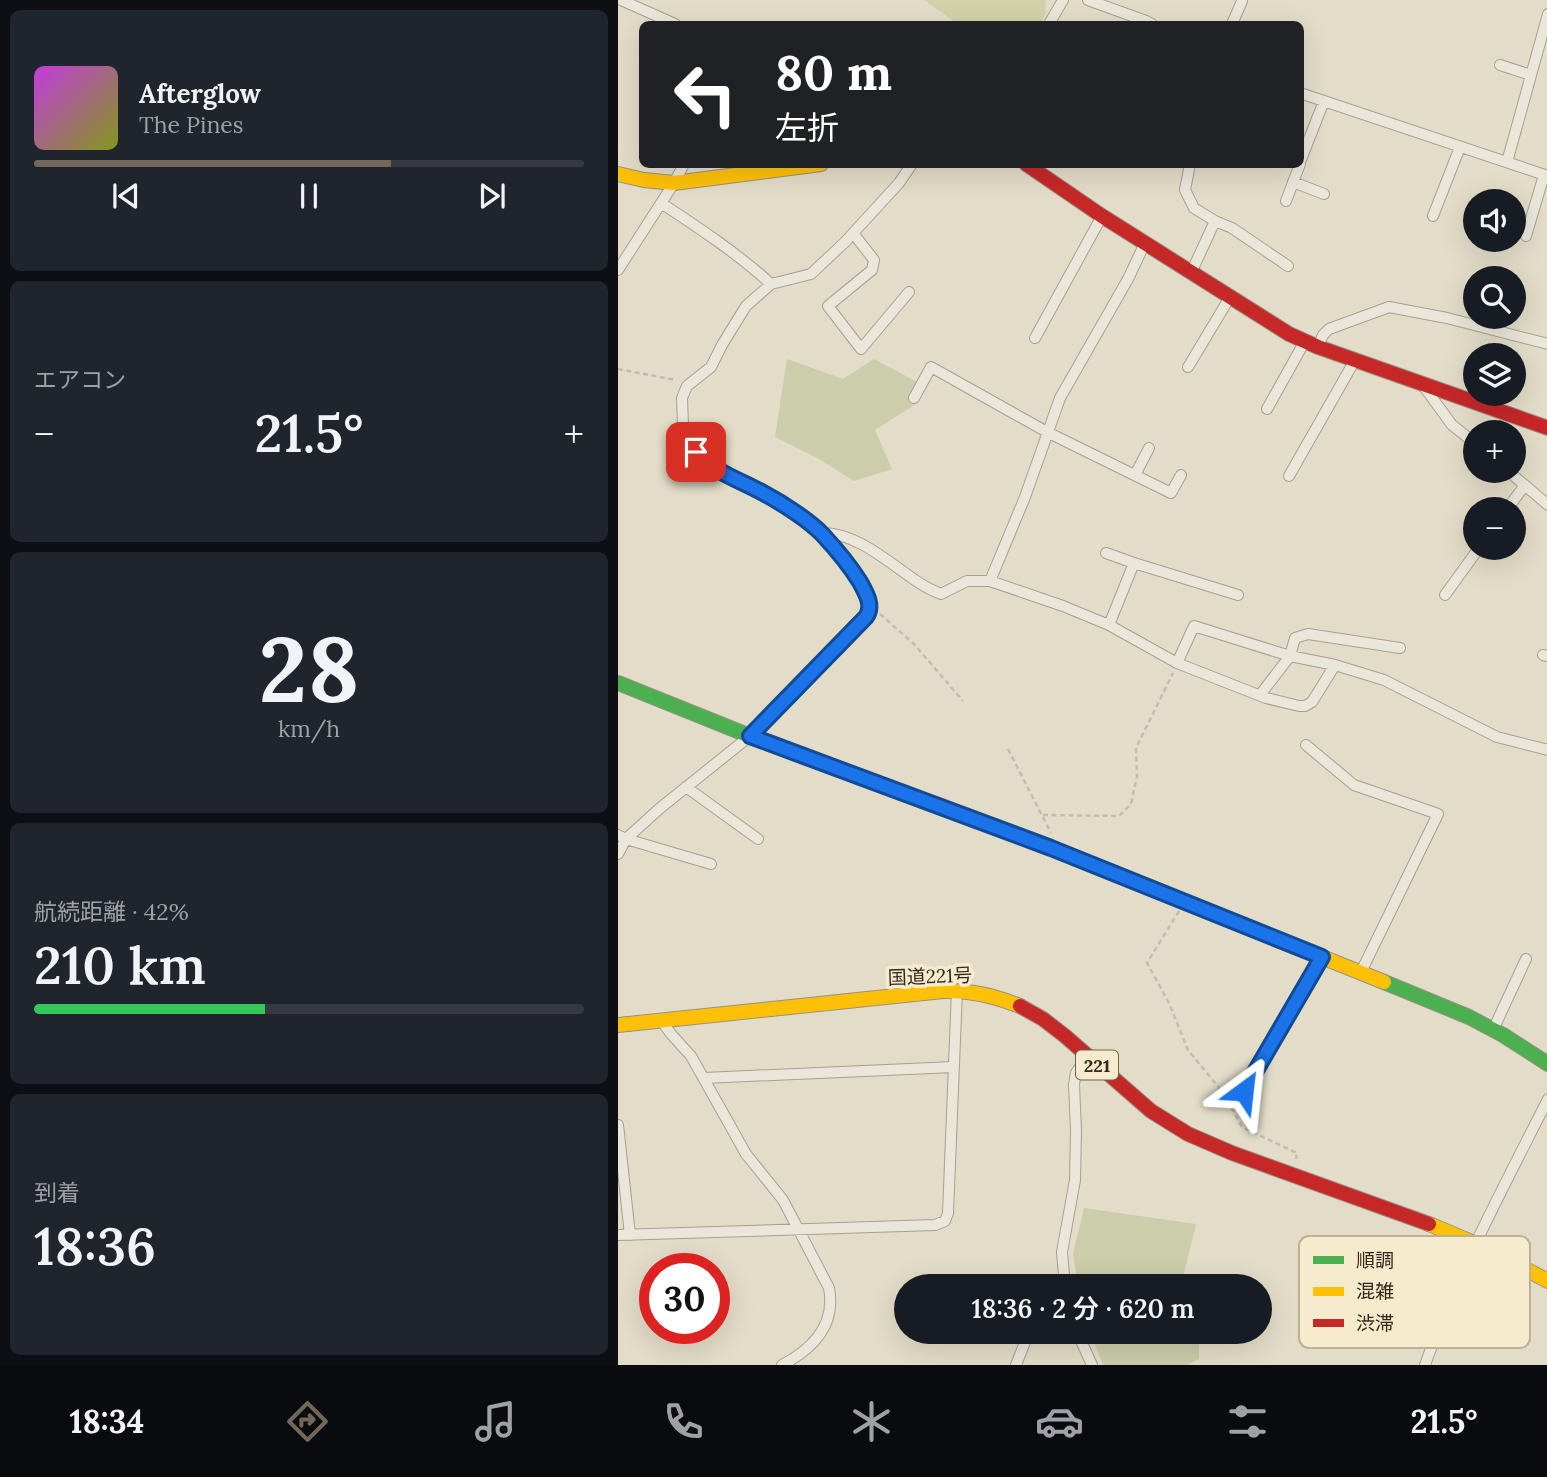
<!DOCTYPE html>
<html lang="ja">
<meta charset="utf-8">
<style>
body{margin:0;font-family:Lora,"Noto Sans JP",serif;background:#20242c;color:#f1f3f6;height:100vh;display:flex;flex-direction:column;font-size:26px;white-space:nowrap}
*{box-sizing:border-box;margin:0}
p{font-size:23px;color:#9ea1a6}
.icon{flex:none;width:38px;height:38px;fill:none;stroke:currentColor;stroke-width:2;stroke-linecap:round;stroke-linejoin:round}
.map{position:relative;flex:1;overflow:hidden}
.side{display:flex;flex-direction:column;gap:10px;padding:10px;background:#0d0f14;width:618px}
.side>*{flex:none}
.hud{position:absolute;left:21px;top:21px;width:665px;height:147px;border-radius:10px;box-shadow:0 7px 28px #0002;background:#202124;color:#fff;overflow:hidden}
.tools{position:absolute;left:845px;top:189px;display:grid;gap:14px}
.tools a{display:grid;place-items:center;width:63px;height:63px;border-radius:50%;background:#171b24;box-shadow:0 7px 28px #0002;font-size:35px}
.speed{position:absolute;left:21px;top:1253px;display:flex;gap:14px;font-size:35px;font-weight:700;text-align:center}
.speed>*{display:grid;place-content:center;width:91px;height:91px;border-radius:50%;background:#171b24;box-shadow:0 7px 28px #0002;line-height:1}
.speed .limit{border:10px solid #d22;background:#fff;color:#111}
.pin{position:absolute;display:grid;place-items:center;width:60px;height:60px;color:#fff;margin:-30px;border-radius:14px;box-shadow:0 4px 10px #0006}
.me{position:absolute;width:77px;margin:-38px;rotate:30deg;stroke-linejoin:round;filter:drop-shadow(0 0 5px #0008)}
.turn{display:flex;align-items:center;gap:24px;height:147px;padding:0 21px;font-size:32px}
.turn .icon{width:91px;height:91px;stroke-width:2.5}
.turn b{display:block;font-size:49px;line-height:60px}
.big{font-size:52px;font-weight:600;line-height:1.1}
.side .tile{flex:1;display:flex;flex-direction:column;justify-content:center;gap:10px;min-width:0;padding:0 24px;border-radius:10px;background:#20242c}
.side .dial{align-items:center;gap:0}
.dial b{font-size:91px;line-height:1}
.song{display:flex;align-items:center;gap:21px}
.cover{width:84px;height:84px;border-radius:10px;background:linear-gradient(135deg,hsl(290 70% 55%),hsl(70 70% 35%))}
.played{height:7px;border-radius:4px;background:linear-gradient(90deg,#726758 65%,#363941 65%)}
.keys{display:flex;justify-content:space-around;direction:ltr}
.heat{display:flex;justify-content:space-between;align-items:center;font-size:38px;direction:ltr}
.charge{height:10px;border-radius:5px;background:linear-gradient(90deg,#34c759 42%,#363941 0)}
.trip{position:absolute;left:276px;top:1274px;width:378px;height:70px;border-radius:35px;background:#171b24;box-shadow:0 7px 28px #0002;font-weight:600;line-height:70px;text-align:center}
.menu{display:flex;height:112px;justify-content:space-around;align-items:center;background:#090b0e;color:#9ea1a6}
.menu .icon{width:49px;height:49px}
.menu .active{color:#726758}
.menu b{font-size:32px;color:#f1f3f6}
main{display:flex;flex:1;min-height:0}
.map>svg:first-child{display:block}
.green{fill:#d2d3aa}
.cemetery{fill:#cccdaa}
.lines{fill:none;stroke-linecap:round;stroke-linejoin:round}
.street-casing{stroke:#a7a092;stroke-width:12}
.fast-casing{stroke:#979082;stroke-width:16}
.slow-casing{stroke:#979082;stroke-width:16}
.jam-casing{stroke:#979082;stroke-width:16}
.path{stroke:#c3bdb1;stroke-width:2.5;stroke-dasharray:5 3.5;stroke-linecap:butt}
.street{stroke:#ebe6da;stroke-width:10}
.fast{stroke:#4caf50;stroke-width:14}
.slow{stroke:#ffc107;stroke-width:14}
.jam{stroke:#c62828;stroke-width:14}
.route-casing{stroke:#114b97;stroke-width:18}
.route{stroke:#1a73e8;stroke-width:12}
.labels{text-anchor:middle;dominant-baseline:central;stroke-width:7;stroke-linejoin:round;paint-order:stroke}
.shield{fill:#f6ebcc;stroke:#6f6250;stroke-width:2}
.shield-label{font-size:18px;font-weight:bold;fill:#35281b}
.street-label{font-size:19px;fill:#35281b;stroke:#f6ebcc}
.key{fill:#f6ebcc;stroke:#bcb097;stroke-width:2}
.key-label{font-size:19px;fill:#35281b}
</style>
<main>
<section class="side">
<div class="tile">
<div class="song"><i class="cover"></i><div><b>Afterglow</b><p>The Pines</p></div></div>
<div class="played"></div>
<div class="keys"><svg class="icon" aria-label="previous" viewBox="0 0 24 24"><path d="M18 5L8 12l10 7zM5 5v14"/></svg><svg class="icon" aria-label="pause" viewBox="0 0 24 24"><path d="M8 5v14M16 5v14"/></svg><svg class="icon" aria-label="next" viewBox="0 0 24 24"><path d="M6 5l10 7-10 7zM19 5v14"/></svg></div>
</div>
<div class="tile"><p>エアコン</p>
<div class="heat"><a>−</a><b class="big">21.5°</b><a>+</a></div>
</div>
<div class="tile dial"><b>28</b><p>km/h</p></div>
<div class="tile"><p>航続距離 · 42%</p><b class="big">210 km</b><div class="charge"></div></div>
<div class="tile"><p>到着</p><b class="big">18:36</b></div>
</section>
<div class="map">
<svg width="930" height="1365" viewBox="0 0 930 1365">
<rect width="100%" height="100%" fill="#e3dcc8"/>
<path class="green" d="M306 0H428L427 13 423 24H340Z"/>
<path class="cemetery" d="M169 359 225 379 256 359 303 384 298 404 257 430 274 469 236 481 201 459 157 437Z
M466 1208 578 1224 565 1277 581 1276V1286H460L455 1254Z
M472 1332H581V1359L570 1365H485Z"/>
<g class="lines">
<g class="street-casing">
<path id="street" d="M3 0 57 24
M470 0 528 21 534 24
M431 24 445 0
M614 24 624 1
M882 65 913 75
M682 93 930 176
M682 162 706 101
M889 162 930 14
M572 164 567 190 576 208 597 221 573 273
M675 182 706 194
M668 201 682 164
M43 203C81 228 119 253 153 284
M815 216 842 147
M597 221 614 228 670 266
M235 233 256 260 254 270 210 306 243 349 291 292
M908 236 926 175
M0 270 56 183 66 164
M417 338 484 216
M700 347 705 335 711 329 771 307 829 318 930 344
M570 367 612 297
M804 384 834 425 858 444
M296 398 313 367 429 432 553 493 563 475
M649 409 687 341
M890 471 930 505
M517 475 531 448
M671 476 737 360
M889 509 907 485
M204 533C241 533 273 565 303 584 309 588 316 591 323 594L349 581H372L445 606 491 625 559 663 648 698 681 706H687L694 702 717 665 766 680 879 737 930 750
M488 553 516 563
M372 581 407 497 442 398 510 279 527 243
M827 595 861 548
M491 625 516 563 620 595
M925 655 930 656
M559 663 576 626 672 656 717 665
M642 695 672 656 677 638 690 634 782 648
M688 745 736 785 820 814 743 972
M68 787 140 839
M0 835 8 839 93 864
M0 854 8 839 41 809 132 736 252 611V605L247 591 239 577 204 533 147 494 105 474 89 463 78 451 70 438 65 425 64 398 69 386 93 367 104 345 128 306 153 284 193 274 227 242 281 183 294 164
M43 1020 53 1034 73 1056 128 1154 165 1200 211 1288C218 1325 195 1349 164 1365
M875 1030 908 959
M86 1078 336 1067
M626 1091 704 957
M0 1125 12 1235
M0 1235 317 1225 327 1221 330 1213 339 990
M447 1286 444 1252 457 1180 458 1131 456 1084 458 1073 469 1056
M459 1332 474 1365
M398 1365 411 1332
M807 1365C839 1273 886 1186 930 1099"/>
</g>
<g class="fast-casing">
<path id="fast" d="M0 683 132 736 306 801
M766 982 851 1017 885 1035 930 1064"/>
</g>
<g class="slow-casing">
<path id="slow" d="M0 174 26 180 56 183 203 164
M306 801 433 848 766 982
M0 1025 325 991C353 990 376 996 402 1006
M811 1224 868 1248 930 1281"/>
</g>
<g class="jam-casing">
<path id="jam" d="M408 164 484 216 671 334 700 347 930 428
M402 1006 425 1019 447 1036 533 1111 570 1134 614 1153 811 1224"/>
</g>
<path class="path" d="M0 369 58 380
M262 614 296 644 345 701
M390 749 433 833
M425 815 501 816 513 804 519 776 518 748 555 673
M561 911 529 963 551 1003 570 1050 606 1094 624 1127 679 1153 678 1159"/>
<use href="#street" class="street"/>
<use href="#fast" class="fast"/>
<use href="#slow" class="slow"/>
<use href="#jam" class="jam"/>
</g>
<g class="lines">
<g class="route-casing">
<path id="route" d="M78 452C100 475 121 479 147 494 164 503 192 521 205 535 218 549 232 566 242 582 248 593 256 606 248 617L132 736 433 848 704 957 626 1091"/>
</g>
<use href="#route" class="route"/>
</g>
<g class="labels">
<rect class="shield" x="458" y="1050.5" width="42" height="29" rx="5"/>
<g class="shield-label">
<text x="479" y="1065">221</text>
</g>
<g class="street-label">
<text transform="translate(312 976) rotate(-2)">国道221号</text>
</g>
</g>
<rect x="681" y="1236" width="231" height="112" rx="10" class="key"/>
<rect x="695" y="1256" width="31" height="8" fill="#4caf50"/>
<rect x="695" y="1287" width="31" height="9" fill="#ffc107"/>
<rect x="695" y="1319" width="31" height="8" fill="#c62828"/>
<g class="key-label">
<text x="738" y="1267">順調</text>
<text x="738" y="1298">混雑</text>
<text x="738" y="1330">渋滞</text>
</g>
</svg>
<div class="tools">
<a><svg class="icon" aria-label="sound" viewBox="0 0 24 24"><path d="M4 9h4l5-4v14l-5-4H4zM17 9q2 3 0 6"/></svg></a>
<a><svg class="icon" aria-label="search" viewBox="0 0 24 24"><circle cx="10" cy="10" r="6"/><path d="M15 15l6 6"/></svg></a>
<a><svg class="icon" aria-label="layers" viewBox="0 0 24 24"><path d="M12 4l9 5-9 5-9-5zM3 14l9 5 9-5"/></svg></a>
<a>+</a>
<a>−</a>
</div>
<div class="speed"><div class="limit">30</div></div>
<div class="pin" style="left:78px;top:452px;background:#d93025"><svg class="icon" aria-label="arrive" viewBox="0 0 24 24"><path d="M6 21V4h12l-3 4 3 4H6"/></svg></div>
<svg class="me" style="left:626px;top:1091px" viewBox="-20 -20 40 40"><path d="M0-17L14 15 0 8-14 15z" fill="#1a73e8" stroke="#fff" stroke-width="4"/></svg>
<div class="trip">18:36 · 2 分 · 620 m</div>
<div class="hud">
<div class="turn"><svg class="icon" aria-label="left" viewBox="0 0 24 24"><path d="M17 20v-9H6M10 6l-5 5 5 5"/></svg><div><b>80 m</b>左折</div></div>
</div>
</div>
</main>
<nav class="menu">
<b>18:34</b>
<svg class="icon active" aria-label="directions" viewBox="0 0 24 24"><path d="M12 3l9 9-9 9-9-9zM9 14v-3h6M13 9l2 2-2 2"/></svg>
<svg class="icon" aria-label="music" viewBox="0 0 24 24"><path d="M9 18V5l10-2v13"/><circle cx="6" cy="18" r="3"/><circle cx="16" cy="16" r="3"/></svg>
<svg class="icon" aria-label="phone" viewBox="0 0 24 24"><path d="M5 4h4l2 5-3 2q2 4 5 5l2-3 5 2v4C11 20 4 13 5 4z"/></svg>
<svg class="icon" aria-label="climate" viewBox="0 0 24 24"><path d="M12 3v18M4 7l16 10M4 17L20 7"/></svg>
<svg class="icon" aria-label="car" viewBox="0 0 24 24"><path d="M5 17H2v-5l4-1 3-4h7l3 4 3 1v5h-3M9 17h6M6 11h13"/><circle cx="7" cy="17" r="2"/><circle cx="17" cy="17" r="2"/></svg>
<svg class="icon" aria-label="filters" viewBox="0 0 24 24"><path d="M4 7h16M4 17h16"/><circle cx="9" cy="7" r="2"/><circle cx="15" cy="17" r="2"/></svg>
<b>21.5°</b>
</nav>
